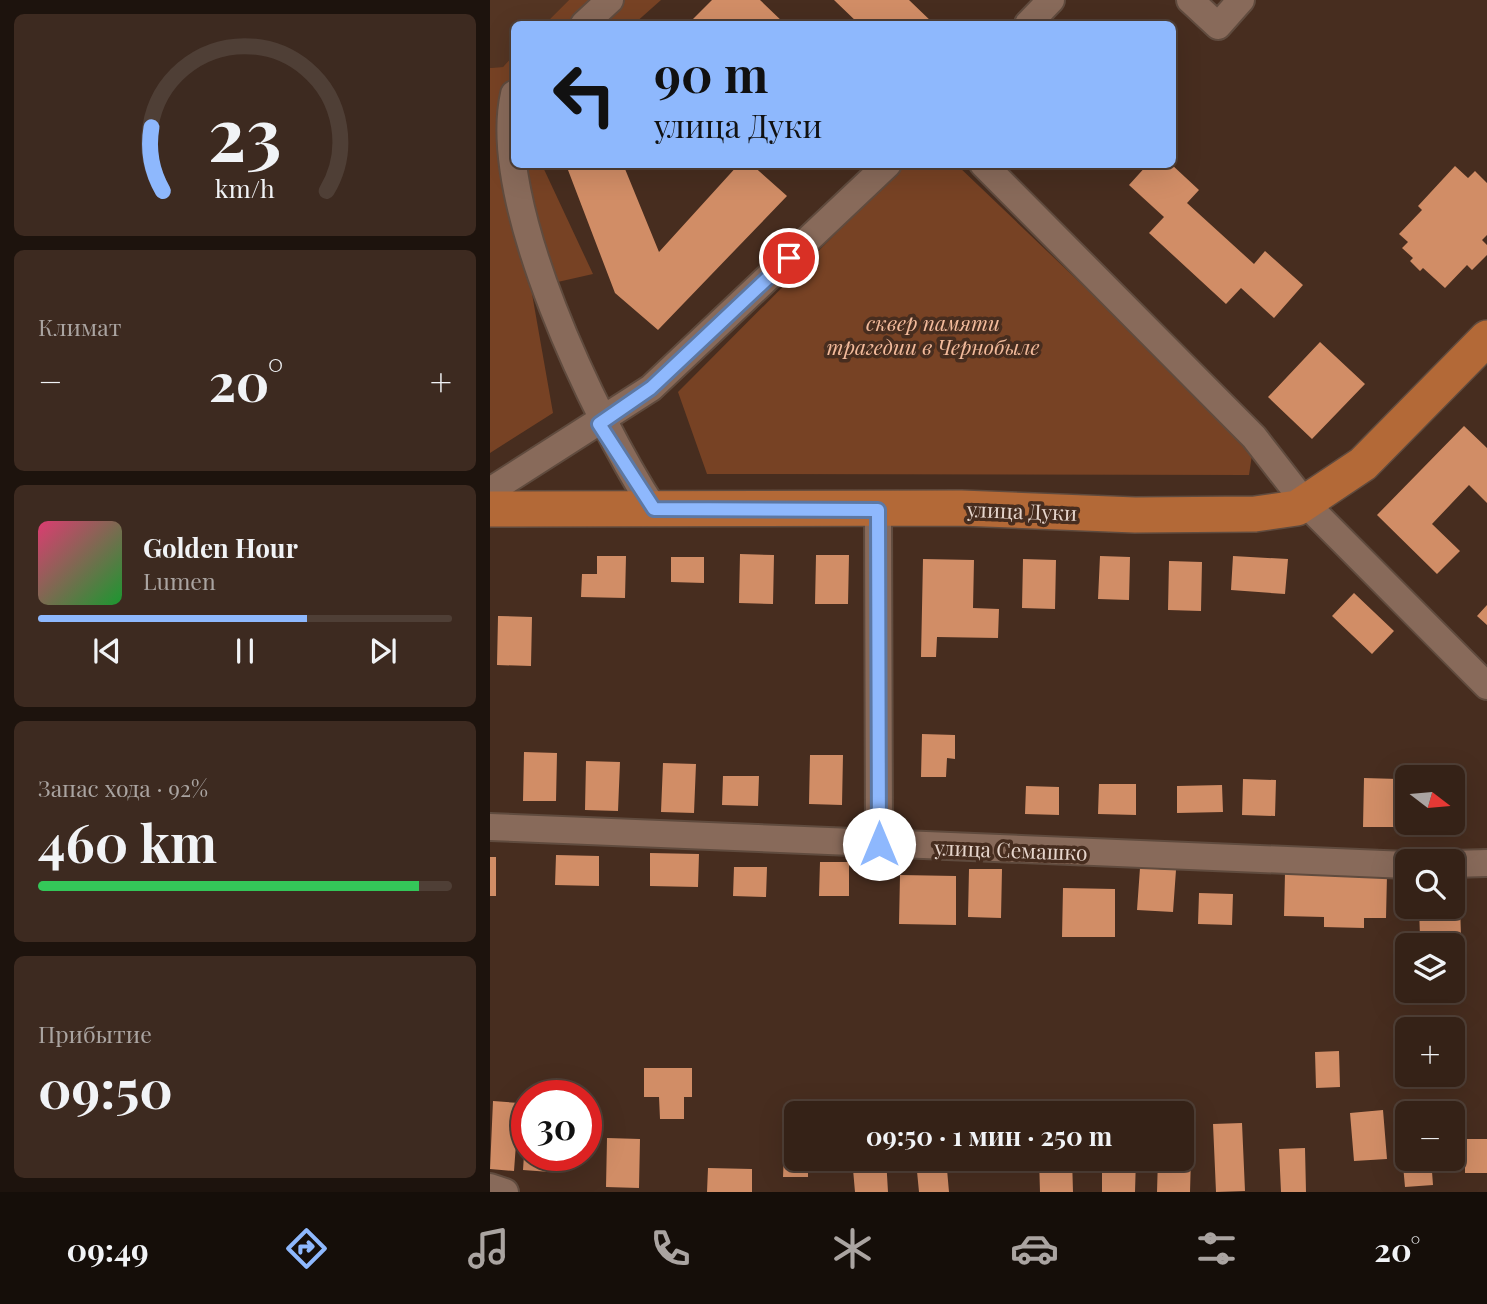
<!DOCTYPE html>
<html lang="ru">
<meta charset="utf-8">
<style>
body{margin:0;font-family:"Playfair Display",serif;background:#3d2a20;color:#f1f3f6;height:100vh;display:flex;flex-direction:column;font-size:26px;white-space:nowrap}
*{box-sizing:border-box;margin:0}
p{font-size:23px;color:#aaa4a1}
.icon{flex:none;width:38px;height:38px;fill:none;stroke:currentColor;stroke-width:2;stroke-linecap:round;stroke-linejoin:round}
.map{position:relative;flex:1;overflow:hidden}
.sheet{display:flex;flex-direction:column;gap:14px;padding:14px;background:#1d130d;width:490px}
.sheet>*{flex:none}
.banner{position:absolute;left:21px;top:21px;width:665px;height:147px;border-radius:10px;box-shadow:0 7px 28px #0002,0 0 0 2px #4f3f36;background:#8eb8fd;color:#111;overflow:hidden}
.needle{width:46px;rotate:106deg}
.controls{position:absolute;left:905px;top:765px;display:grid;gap:14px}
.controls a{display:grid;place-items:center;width:70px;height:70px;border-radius:10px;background:#352217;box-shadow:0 7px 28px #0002,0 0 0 2px #4f3f36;font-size:35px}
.speed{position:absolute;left:21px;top:1080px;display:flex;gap:14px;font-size:35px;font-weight:700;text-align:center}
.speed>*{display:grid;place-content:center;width:91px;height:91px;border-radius:50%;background:#352217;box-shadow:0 7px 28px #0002,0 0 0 2px #4f3f36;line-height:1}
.speed .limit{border:10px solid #d22;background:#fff;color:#111}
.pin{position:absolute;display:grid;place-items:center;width:60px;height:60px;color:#fff;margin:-30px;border:4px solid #fff;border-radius:50%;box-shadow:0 2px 7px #0007}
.me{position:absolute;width:77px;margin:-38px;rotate:0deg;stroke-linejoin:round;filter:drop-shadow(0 0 5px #0008)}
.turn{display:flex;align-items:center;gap:24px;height:147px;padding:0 28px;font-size:32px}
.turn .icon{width:91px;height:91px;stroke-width:2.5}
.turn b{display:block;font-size:49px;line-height:60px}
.big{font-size:52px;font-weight:700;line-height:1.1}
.sheet .widget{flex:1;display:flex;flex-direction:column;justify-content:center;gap:10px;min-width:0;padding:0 24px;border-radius:10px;background:#3d2a20}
.sheet .dial{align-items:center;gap:0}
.dial svg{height:182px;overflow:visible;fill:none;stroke:#4f3f36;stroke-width:7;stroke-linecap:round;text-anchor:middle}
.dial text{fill:#f1f3f6;stroke:none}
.song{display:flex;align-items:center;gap:21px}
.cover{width:84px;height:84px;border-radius:10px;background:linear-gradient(135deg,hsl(340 70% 55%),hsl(130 70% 35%))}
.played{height:7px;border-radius:4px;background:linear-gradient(90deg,#8eb8fd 65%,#4f3f36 65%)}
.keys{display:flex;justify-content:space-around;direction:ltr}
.heat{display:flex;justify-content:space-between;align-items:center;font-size:38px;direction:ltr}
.charge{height:10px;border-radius:5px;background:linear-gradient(90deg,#34c759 92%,#4f3f36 0)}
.trip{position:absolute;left:294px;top:1101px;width:410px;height:70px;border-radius:10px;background:#352217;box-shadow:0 7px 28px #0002,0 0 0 2px #4f3f36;font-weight:700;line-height:70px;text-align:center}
.tabs{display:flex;height:112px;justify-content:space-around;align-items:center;background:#150e09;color:#aaa4a1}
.tabs .icon{width:49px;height:49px}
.tabs .current{color:#8eb8fd}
.tabs b{font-size:32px;color:#f1f3f6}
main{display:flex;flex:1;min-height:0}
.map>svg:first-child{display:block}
.built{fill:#543523}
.green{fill:#774224}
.building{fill:#d18d66}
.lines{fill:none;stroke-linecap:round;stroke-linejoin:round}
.minor-casing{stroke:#604b3e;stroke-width:30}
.major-casing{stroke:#604b3e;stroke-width:38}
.minor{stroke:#886a5a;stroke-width:26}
.major{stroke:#b36937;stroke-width:35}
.route-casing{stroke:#5c78a4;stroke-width:18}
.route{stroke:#8eb8fd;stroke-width:12}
.labels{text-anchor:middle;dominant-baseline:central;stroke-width:7;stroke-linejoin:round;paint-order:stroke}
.park-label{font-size:21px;font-style:italic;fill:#f3bb9c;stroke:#472d1f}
.street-label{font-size:21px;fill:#e6d5cc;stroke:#472d1f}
</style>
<main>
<section class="sheet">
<div class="widget dial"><svg viewBox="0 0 100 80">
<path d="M14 69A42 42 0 1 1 86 69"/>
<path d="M14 69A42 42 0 0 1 9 41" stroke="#8eb8fd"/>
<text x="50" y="56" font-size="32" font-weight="700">23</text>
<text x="50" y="72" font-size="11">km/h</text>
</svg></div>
<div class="widget"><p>Климат</p>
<div class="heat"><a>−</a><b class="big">20°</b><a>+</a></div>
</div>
<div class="widget">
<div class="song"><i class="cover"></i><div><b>Golden Hour</b><p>Lumen</p></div></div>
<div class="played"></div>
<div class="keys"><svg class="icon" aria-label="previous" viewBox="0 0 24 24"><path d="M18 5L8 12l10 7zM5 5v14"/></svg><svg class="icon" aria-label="pause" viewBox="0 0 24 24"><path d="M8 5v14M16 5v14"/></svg><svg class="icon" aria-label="next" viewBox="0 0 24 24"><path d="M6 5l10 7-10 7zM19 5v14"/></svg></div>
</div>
<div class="widget"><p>Запас хода · 92%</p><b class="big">460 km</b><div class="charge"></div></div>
<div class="widget"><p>Прибытие</p><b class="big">09:50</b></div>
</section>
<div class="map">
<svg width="997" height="1192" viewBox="0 0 997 1192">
<rect width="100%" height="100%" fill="#472d1f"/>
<path class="built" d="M0 0H79L55 24H24V55L13 67 0 68Z"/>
<path class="green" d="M79 0H171L144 24H55Z
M24 55V164L52 165 103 274 41 288 63 413 0 453V68L13 67Z
M414 165H467L763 448 759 475 217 474 188 392Z"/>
<path class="building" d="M222 0H270L295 24H198Z
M344 0H419L444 24H369Z
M94 164H133L169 252 249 164H261L297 196 168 330 125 293 78 170Z
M658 164H681L709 190 697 203 764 264 775 251 813 285 784 318 751 288 736 304 659 233 674 217 639 185Z
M965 166 978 178 985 171 997 183V235L992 240 997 245V255L982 270 977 265 955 288 933 268 930 271 920 261 923 258 912 248 918 242 909 234 932 210 928 206Z
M830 342 875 384 822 439 778 397Z
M974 426 997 448V503L979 485 942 524 970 551 947 574 887 515Z
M250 554 284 555 283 604 249 603Z
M326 555H359L358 604H325Z
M107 556H136L135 598 91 597 92 574H107Z
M610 556 640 557 639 600 608 599Z
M743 556 798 559 795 594 741 590Z
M181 557H214V583L181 582Z
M433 559 484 560 483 608 509 609 508 638 447 637 446 657H431Z
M533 559 566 560 565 609 532 608Z
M679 561 712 562 711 611 678 610Z
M864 593 904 631 882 654 842 616Z
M997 605V625L987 616Z
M8 616 42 617 41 666 7 665Z
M432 734 465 735V759L457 758 456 777H431Z
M34 752 67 753 66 801H33Z
M320 755H353L352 805 319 804Z
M96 761 130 762 128 811 95 810Z
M173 763 206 764 204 813 171 812Z
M233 776H269L268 806 232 805Z
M874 778 908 779 907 827H873Z
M753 779 786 780 785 816 752 815Z
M609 784H646V815L608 814Z
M732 785 733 812 687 813V786Z
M536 786 569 787V815L535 814Z
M160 853 209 854 208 887 160 886Z
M66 855 109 856V886L65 885Z
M0 857H6V896H0Z
M330 862H359V896H329Z
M244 867H277L276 897 243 896Z
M650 868 686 870 683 912 647 910Z
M479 869H512L511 918 478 917Z
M795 873 897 875 896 918H874V928L834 927V917L794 916Z
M410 875 466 876V925L409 924Z
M573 888 625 889V937H572Z
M709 893 743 894 742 925 708 924Z
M943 906H970L971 936 930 937 929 907Z
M849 1051 850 1087 826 1088 825 1052Z
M154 1068H202V1097H194V1119H170L169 1097H154Z
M3 1101 29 1103 24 1171 0 1169Z
M893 1110 897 1159 864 1161 860 1113Z
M752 1123 755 1191 726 1192 723 1124Z
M295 1128H306V1158H318V1177H293Z
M117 1138 150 1139 149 1188 116 1187Z
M975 1139H997V1173H975Z
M815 1148 816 1192H791L789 1149Z
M912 1154H917V1158H941L943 1185 915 1187Z
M34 1155H61L60 1172 33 1170Z
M701 1157 700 1192H667L668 1158Z
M362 1158H396L398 1192H365Z
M456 1158 459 1192H429L426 1161Z
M549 1158H582L583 1192H550Z
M612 1158H646L645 1192H612Z
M218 1168 262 1169V1192H217Z"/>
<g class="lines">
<g class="minor-casing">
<path id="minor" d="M700 0 728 26 751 0
M94 24 120 0
M538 24 561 0
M24 94C0 201 105 418 164 509
M493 164 764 437 816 504 997 686
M0 491 161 388 398 164
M388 510 389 844
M0 827 917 865
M962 864 997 863
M0 1187 15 1192"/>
</g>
<g class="major-casing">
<path id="major" d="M0 509 471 508 645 515 765 514 807 508 873 464 997 338"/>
</g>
<use href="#minor" class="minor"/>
<use href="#major" class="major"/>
</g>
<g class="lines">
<g class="route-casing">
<path id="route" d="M299 258 161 388 109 424 164 509 388 510 389 844"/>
</g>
<use href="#route" class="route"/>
</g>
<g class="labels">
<g class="park-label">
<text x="443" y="322">сквер памяти<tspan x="443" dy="24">трагедии в Чернобыле</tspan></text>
</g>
<g class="street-label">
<text transform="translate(532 510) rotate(2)">улица Дуки</text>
<text transform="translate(521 849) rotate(2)">улица Семашко</text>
</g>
</g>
</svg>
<div class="controls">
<a><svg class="needle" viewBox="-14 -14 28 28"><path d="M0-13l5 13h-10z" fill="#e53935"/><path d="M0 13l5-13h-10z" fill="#aaa4a1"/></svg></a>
<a><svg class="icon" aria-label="search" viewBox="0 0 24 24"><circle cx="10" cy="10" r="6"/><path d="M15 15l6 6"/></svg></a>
<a><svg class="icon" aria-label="layers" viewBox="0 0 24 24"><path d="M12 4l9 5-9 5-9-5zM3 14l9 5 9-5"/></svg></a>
<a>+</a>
<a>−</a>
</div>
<div class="speed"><div class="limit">30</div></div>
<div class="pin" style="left:299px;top:258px;background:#d93025"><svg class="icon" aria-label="arrive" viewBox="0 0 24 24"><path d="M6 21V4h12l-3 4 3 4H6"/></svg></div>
<svg class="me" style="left:389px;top:844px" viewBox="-20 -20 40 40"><circle r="19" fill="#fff"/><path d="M0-13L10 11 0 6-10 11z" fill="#8eb8fd"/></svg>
<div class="trip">09:50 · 1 мин · 250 m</div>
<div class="banner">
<div class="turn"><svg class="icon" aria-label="left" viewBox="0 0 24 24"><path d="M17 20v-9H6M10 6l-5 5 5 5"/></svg><div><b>90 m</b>улица Дуки</div></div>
</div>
</div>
</main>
<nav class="tabs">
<b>09:49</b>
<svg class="icon current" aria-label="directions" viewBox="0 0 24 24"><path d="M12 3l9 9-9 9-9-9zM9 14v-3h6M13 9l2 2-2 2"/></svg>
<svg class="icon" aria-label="music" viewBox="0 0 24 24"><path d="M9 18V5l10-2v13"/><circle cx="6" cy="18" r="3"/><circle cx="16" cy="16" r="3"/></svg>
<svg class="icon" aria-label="phone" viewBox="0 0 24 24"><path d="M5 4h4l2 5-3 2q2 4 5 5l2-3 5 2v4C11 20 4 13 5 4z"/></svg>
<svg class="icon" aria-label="climate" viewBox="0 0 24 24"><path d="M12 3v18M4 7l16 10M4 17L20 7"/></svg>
<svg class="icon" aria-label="car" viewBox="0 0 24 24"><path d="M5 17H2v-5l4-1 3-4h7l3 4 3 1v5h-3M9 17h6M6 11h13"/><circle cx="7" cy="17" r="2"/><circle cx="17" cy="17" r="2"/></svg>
<svg class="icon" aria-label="filters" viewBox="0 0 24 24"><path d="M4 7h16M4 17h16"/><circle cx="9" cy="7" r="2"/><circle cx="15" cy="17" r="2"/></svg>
<b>20°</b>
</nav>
